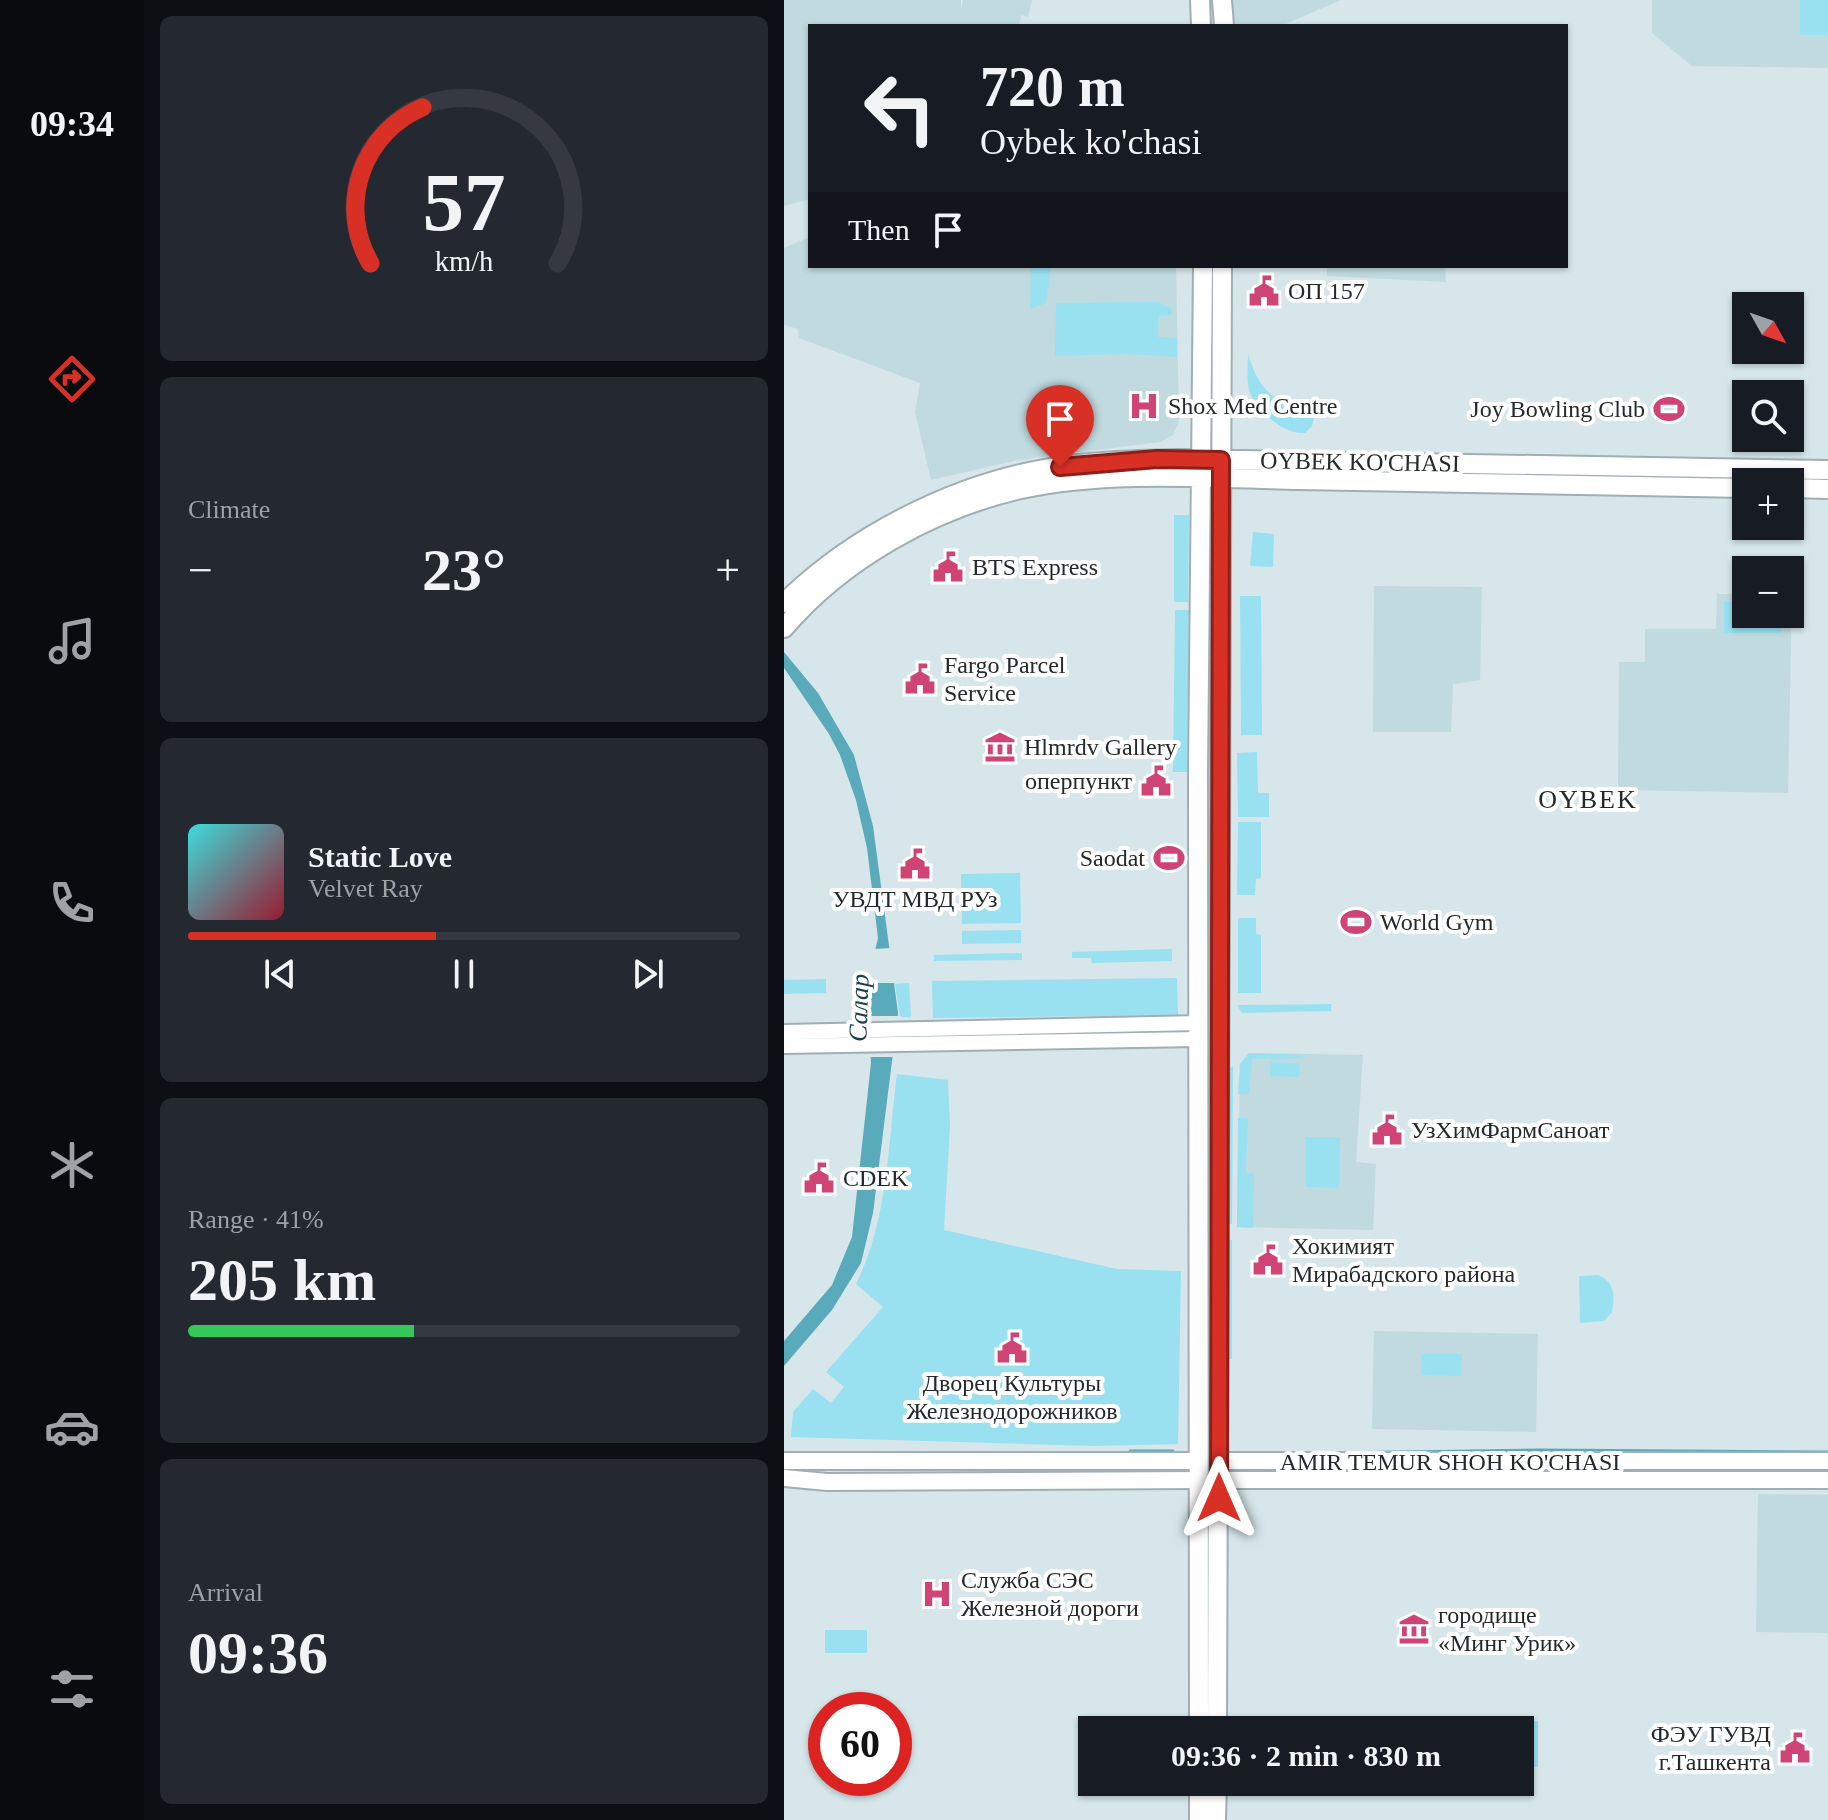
<!DOCTYPE html>
<meta charset="utf-8">
<style>
body{margin:0;font-family:"Times New Roman",serif;background:#242831;color:#f1f3f6;height:100vh;display:flex;flex-direction:column;font-size:30px;white-space:nowrap}
*{box-sizing:border-box;margin:0}
p{font-size:26px;color:#9ea1a6}
.icon{flex:none;width:44px;height:44px;fill:none;stroke:currentColor;stroke-width:2;stroke-linecap:round;stroke-linejoin:round}
.map{position:relative;flex:1;overflow:hidden}
.details{display:flex;flex-direction:column;gap:16px;padding:16px;background:#0d0f14;width:640px}
.details>*{flex:none}
.hud{position:absolute;left:24px;top:24px;width:760px;height:244px;border-radius:0px;box-shadow:0 2px 6px #0004;background:#171b24;color:#f1f3f6;overflow:hidden}
.needle{width:52px;rotate:130deg}
.fabs{position:absolute;left:948px;top:292px;display:grid;gap:16px}
.fabs a{display:grid;place-items:center;width:72px;height:72px;border-radius:0px;background:#171b24;box-shadow:0 2px 6px #0004;font-size:40px}
.speed{position:absolute;left:24px;top:1692px;display:flex;gap:16px;font-size:40px;font-weight:700;text-align:center}
.speed>*{display:grid;place-content:center;width:104px;height:104px;border-radius:50%;background:#171b24;box-shadow:0 2px 6px #0004;line-height:1}
.speed .limit{border:12px solid #d22;background:#fff;color:#111}
.pin{position:absolute;display:grid;place-items:center;width:68px;height:68px;color:#fff;margin:-82px -34px;border-radius:50% 50% 50% 0;rotate:-45deg;box-shadow:0 0 8px #0007}
.pin .icon{rotate:45deg}
.me{position:absolute;width:88px;margin:-44px;rotate:0deg;stroke-linejoin:round;filter:drop-shadow(0 0 6px #0008)}
.turn{display:flex;align-items:center;gap:28px;height:168px;padding:0 40px;font-size:36px}
.turn .icon{width:104px;height:104px;stroke-width:2.5}
.turn b{display:block;font-size:56px;line-height:68px}
.then{display:flex;align-items:center;height:76px;padding:0 40px;background:#0003;gap:16px;font-size:30px}
.big{font-size:60px;font-weight:700;line-height:1.1}
.details .widget{flex:1;display:flex;flex-direction:column;justify-content:center;gap:12px;min-width:0;padding:0 28px;border-radius:12px;background:#242831}
.details .dial{align-items:center;gap:0}
.dial svg{height:208px;overflow:visible;fill:none;stroke:#363941;stroke-width:7;stroke-linecap:round;text-anchor:middle}
.dial text{fill:#f1f3f6;stroke:none}
.song{display:flex;align-items:center;gap:24px}
.cover{width:96px;height:96px;border-radius:12px;background:linear-gradient(135deg,hsl(180 70% 55%),hsl(350 70% 35%))}
.played{height:8px;border-radius:4px;background:linear-gradient(90deg,#d93025 45%,#363941 45%)}
.keys{display:flex;justify-content:space-around;direction:ltr}
.heat{display:flex;justify-content:space-between;align-items:center;font-size:44px;direction:ltr}
.charge{height:12px;border-radius:6px;background:linear-gradient(90deg,#34c759 41%,#363941 0)}
.trip{position:absolute;left:294px;top:1716px;width:456px;height:80px;border-radius:0px;background:#171b24;box-shadow:0 2px 6px #0004;font-weight:700;line-height:80px;text-align:center}
main{display:flex;flex:1;min-height:0}
.tab-bar{display:flex;flex-direction:column;width:144px;justify-content:space-around;align-items:center;background:#090b0e;color:#9ea1a6}
.tab-bar .icon{width:56px;height:56px}
.tab-bar .on{color:#d93025}
.tab-bar b{font-size:36px;color:#f1f3f6}
.map>svg:first-child{display:block}
.built{fill:#c0dadf}
.green{fill:#99e1f0}
.water{fill:#59aaba}
.pier{fill:#d6e6ea}
.lines{fill:none;stroke-linecap:round;stroke-linejoin:round}
.stream{stroke:#59aaba;stroke-width:3}
.tertiary-casing{stroke:#9fafb2;stroke-width:18}
.secondary-casing{stroke:#9fafb2;stroke-width:20}
.primary-casing{stroke:#9fafb2;stroke-width:22}
.tertiary{stroke:#fff;stroke-width:14}
.secondary{stroke:#fff;stroke-width:16}
.primary{stroke:#fff;stroke-width:18}
.route-casing{stroke:#8d1f18;stroke-width:20}
.route{stroke:#d93025;stroke-width:14}
.labels{text-anchor:middle;dominant-baseline:central;stroke-width:8;stroke-linejoin:round;paint-order:stroke}
.poi-label{font-size:24px;fill:#242a2b;stroke:#fff;text-anchor:start}
.street-label{font-size:24px;fill:#242a2b;stroke:#fff}
.neighbourhood-label{font-size:26px;letter-spacing:2px;fill:#242a2b;stroke:#fff}
.water-label{font-size:26px;font-style:italic;fill:#193f47;stroke:#fff}
</style>
<main>
<nav class="tab-bar">
<b>09:34</b>
<svg class="icon on" aria-label="directions" viewBox="0 0 24 24"><path d="M12 3l9 9-9 9-9-9zM9 14v-3h6M13 9l2 2-2 2"/></svg>
<svg class="icon" aria-label="music" viewBox="0 0 24 24"><path d="M9 18V5l10-2v13"/><circle cx="6" cy="18" r="3"/><circle cx="16" cy="16" r="3"/></svg>
<svg class="icon" aria-label="phone" viewBox="0 0 24 24"><path d="M5 4h4l2 5-3 2q2 4 5 5l2-3 5 2v4C11 20 4 13 5 4z"/></svg>
<svg class="icon" aria-label="climate" viewBox="0 0 24 24"><path d="M12 3v18M4 7l16 10M4 17L20 7"/></svg>
<svg class="icon" aria-label="car" viewBox="0 0 24 24"><path d="M5 17H2v-5l4-1 3-4h7l3 4 3 1v5h-3M9 17h6M6 11h13"/><circle cx="7" cy="17" r="2"/><circle cx="17" cy="17" r="2"/></svg>
<svg class="icon" aria-label="filters" viewBox="0 0 24 24"><path d="M4 7h16M4 17h16"/><circle cx="9" cy="7" r="2"/><circle cx="15" cy="17" r="2"/></svg>
</nav>
<section class="details">
<div class="widget dial"><svg viewBox="0 0 100 80">
<path d="M14 69A42 42 0 1 1 86 69"/>
<path d="M14 69A42 42 0 0 1 34 9" stroke="#d93025"/>
<text x="50" y="56" font-size="32" font-weight="700">57</text>
<text x="50" y="72" font-size="11">km/h</text>
</svg></div>
<div class="widget"><p>Climate</p>
<div class="heat"><a>−</a><b class="big">23°</b><a>+</a></div>
</div>
<div class="widget">
<div class="song"><i class="cover"></i><div><b>Static Love</b><p>Velvet Ray</p></div></div>
<div class="played"></div>
<div class="keys"><svg class="icon" aria-label="previous" viewBox="0 0 24 24"><path d="M18 5L8 12l10 7zM5 5v14"/></svg><svg class="icon" aria-label="pause" viewBox="0 0 24 24"><path d="M8 5v14M16 5v14"/></svg><svg class="icon" aria-label="next" viewBox="0 0 24 24"><path d="M6 5l10 7-10 7zM19 5v14"/></svg></div>
</div>
<div class="widget"><p>Range · 41%</p><b class="big">205 km</b><div class="charge"></div></div>
<div class="widget"><p>Arrival</p><b class="big">09:36</b></div>
</section>
<div class="map">
<svg width="1044" height="1820" viewBox="0 0 1044 1820">
<rect width="100%" height="100%" fill="#d6e6ea"/>
<path class="built" d="M0 0H177V9L179 0H248L244 17 237 15 235 26H26V199L0 206Z
M438 0H557L497 26H440Z
M868 0H1044V68L908 66 868 33Z
M26 237V266H392L395 420 389 435 376 442 234 460 147 480 131 412 136 383 15 338 14 329 0 325V248Z
M543 266H661L662 282 543 276Z
M590 586 698 587 696 680 669 684 667 732H589Z
M933 594H962V614H1006L1008 594 1004 793 834 790 835 662H861V629H932Z
M465 1053 579 1055 572 1162 592 1164 589 1230 453 1227 456 1064Z
M590 1331 754 1334 752 1432 588 1429Z
M974 1494 1044 1495V1633L972 1632Z"/>
<path class="green" d="M1016 0H1044V35H1016Z
M251 266H267L262 303 246 309 247 268Z
M374 302 388 309 387 315 375 316 374 337 393 338V357L342 354 271 356 272 303Z
M464 354C472 380 482 397 508 406 518 410 523 410 530 418L528 426 521 433C501 435 474 412 466 393 462 382 464 366 464 354Z
M390 515H405L404 602H390Z
M469 532 490 534 489 567 466 566Z
M456 596H477L478 735H457Z
M940 601H962V614H998V633H940Z
M391 610H405L403 772H389Z
M473 752 474 793H485V817H454L453 753Z
M454 822H477V878L472 879 471 895H453Z
M236 873 237 923 178 924 177 874Z
M454 918H472V934L477 935V993H454Z
M237 930V943L178 944V931Z
M388 949V961L308 963 307 958H288V952Z
M238 953V960L150 961V955Z
M393 978 394 1015 149 1018 148 981Z
M42 979V993L0 994V980Z
M125 983 127 1017H116L111 984Z
M547 1004V1011L458 1013 453 1005Z
M465 1053 519 1055V1058L468 1059 465 1094H454L456 1064Z
M487 1062 516 1063 515 1077 486 1076Z
M449 1067 448 1224H444L445 1068Z
M113 1074 164 1080 166 1126 160 1230 333 1269 397 1271 394 1444 310 1446 7 1437 9 1412 29 1389 47 1403 60 1387 42 1372 99 1307 72 1284C104 1221 104 1144 113 1074Z
M454 1118H464L462 1173 470 1174 469 1228 453 1227Z
M522 1137H556L555 1188 522 1187Z
M444 1239 448 1240V1359H443Z
M814 1275C831 1282 831 1296 828 1312L820 1321 796 1323 795 1276Z
M638 1354H678L677 1376 637 1375Z
M41 1630H83V1653H41Z
M717 1721H754V1767H736V1730H717Z"/>
<path class="water" d="M0 652 34 693 70 755 89 826 114 1013 89 1213 77 1263 48 1310 0 1366V1341L48 1285 68 1237 87 1063 83 986 94 938 83 848 72 800 56 755 45 734 0 668Z"/>
<path class="pier" d="M109 948 114 983H80L88 949Z
M79 1016H117L112 1057H82Z"/>
<g class="lines">
<path class="stream" d="M346 1451H389
M542 1453 756 1450 1044 1452"/>
<g class="tertiary-casing">
<path id="tertiary" d="M0 1032 415 1023
M0 1046 415 1039"/>
</g>
<g class="secondary-casing">
<path id="secondary" d="M0 1461H415
M434 1461H1044
M0 1478 43 1482 415 1480
M435 1480H1044"/>
</g>
<g class="primary-casing">
<path id="primary" d="M416 0 417 26
M438 0 440 26
M1006 488 1044 489
M0 603C68 536 166 486 260 469 304 461 350 460 395 459L1044 470
M0 628C59 559 149 509 237 489 325 470 425 478 514 480 664 482 813 485 962 488
M415 1730 414 773 419 266
M433 1730 438 266
M415 1782V1820
M432 1820 433 1782"/>
</g>
<use href="#tertiary" class="tertiary"/>
<use href="#secondary" class="secondary"/>
<use href="#primary" class="primary"/>
</g>
<g class="lines">
<g class="route-casing">
<path id="route" d="M276 467 373 459 437 460 435 1498"/>
</g>
<use href="#route" class="route"/>
</g>
<defs>
<g id="civic-bare" transform="scale(2.4)"><path d="M-.6-6.5H3V-4.5H.6V-3L4-1V1h2V6H-6V1h2V-1L-.6-3ZM-1.2 2.5V6h2.4V2.5Z" fill="#cf4375" stroke="#fff" stroke-width="2.5" paint-order="stroke"/></g>
<g id="hospital-bare" transform="scale(2.4)"><path d="M-5-5h3v3.5h4V-5h3V5h-3V1.5h-4V5h-3Z" fill="#cf4375" stroke="#fff" stroke-width="2.5" paint-order="stroke"/></g>
<g id="stadium-bare" transform="scale(2.4)"><path d="M0-5a6.5 5 0 1 0 0 10a6.5 5 0 1 0 0-10ZM-3.5-1.8h7v3.6h-7Z" fill="#cf4375" stroke="#fff" stroke-width="2.5" paint-order="stroke"/></g>
<g id="museum-bare" transform="scale(2.4)"><path d="M0-6L6-3V-2H-6V-3ZM-5-1h2V3h-2ZM-1-1h2V3h-2ZM3-1h2V3H3ZM-6 4H6V6H-6Z" fill="#cf4375" stroke="#fff" stroke-width="2.5" paint-order="stroke"/></g>
</defs>
<g fill-rule="evenodd">
<use href="#civic-bare" x="480" y="291"/>
<use href="#hospital-bare" x="360" y="406"/>
<use href="#stadium-bare" x="885" y="409"/>
<use href="#civic-bare" x="164" y="567"/>
<use href="#civic-bare" x="136" y="679"/>
<use href="#museum-bare" x="216" y="747"/>
<use href="#civic-bare" x="372" y="781"/>
<use href="#stadium-bare" x="385" y="858"/>
<use href="#civic-bare" x="131" y="864"/>
<use href="#stadium-bare" x="572" y="922"/>
<use href="#civic-bare" x="603" y="1130"/>
<use href="#civic-bare" x="35" y="1178"/>
<use href="#civic-bare" x="484" y="1260"/>
<use href="#civic-bare" x="228" y="1348"/>
<use href="#hospital-bare" x="153" y="1594"/>
<use href="#museum-bare" x="630" y="1629"/>
<use href="#civic-bare" x="1011" y="1748"/>
</g>
<g class="labels">
<g class="poi-label">
<text x="504" y="291">ОП 157</text>
<text x="384" y="406">Shox Med Centre</text>
<text x="861" y="409" text-anchor="end">Joy Bowling Club</text>
<text x="188" y="567">BTS Express</text>
<text x="160" y="665">Fargo Parcel<tspan x="160" dy="28">Service</tspan></text>
<text x="240" y="747">Hlmrdv Gallery</text>
<text x="348" y="781" text-anchor="end">оперпункт</text>
<text x="361" y="858" text-anchor="end">Saodat</text>
<text x="131" y="899" text-anchor="middle">УВДТ МВД РУз</text>
<text x="596" y="922">World Gym</text>
<text x="627" y="1130">УзХимФармСаноат</text>
<text x="59" y="1178">CDEK</text>
<text x="508" y="1246">Хокимият<tspan x="508" dy="28">Мирабадского района</tspan></text>
<text x="228" y="1383" text-anchor="middle">Дворец Культуры<tspan x="228" dy="28">Железнодорожников</tspan></text>
<text x="177" y="1580">Служба СЭС<tspan x="177" dy="28">Железной дороги</tspan></text>
<text x="654" y="1615">городище<tspan x="654" dy="28">«Минг Урик»</tspan></text>
<text x="987" y="1734" text-anchor="end">ФЭУ ГУВД<tspan x="987" dy="28">г.Ташкента</tspan></text>
</g>
<g class="street-label">
<text transform="translate(576 462) rotate(1)">OYBEK KO'CHASI</text>
<text x="666" y="1462">AMIR TEMUR SHOH KO'CHASI</text>
</g>
<g class="neighbourhood-label">
<text x="804" y="799">OYBEK</text>
</g>
<g class="water-label">
<text transform="translate(75 1008) rotate(-88)">Салар</text>
</g>
</g>
</svg>
<div class="fabs">
<a><svg class="needle" viewBox="-14 -14 28 28"><path d="M0-13l5 13h-10z" fill="#e53935"/><path d="M0 13l5-13h-10z" fill="#9ea1a6"/></svg></a>
<a><svg class="icon" aria-label="search" viewBox="0 0 24 24"><circle cx="10" cy="10" r="6"/><path d="M15 15l6 6"/></svg></a>
<a>+</a>
<a>−</a>
</div>
<div class="speed"><div class="limit">60</div></div>
<div class="pin" style="left:276px;top:467px;background:#d93025"><svg class="icon" aria-label="arrive" viewBox="0 0 24 24"><path d="M6 21V4h12l-3 4 3 4H6"/></svg></div>
<svg class="me" style="left:435px;top:1498px" viewBox="-20 -20 40 40"><path d="M0-17L14 15 0 8-14 15z" fill="#d93025" stroke="#fff" stroke-width="4"/></svg>
<div class="trip">09:36 · 2 min · 830 m</div>
<div class="hud">
<div class="turn"><svg class="icon" aria-label="left" viewBox="0 0 24 24"><path d="M17 20v-9H6M10 6l-5 5 5 5"/></svg><div><b>720 m</b>Oybek ko'chasi</div></div>
<div class="then">Then<svg class="icon" aria-label="arrive" viewBox="0 0 24 24"><path d="M6 21V4h12l-3 4 3 4H6"/></svg></div>
</div>
</div>
</main>
